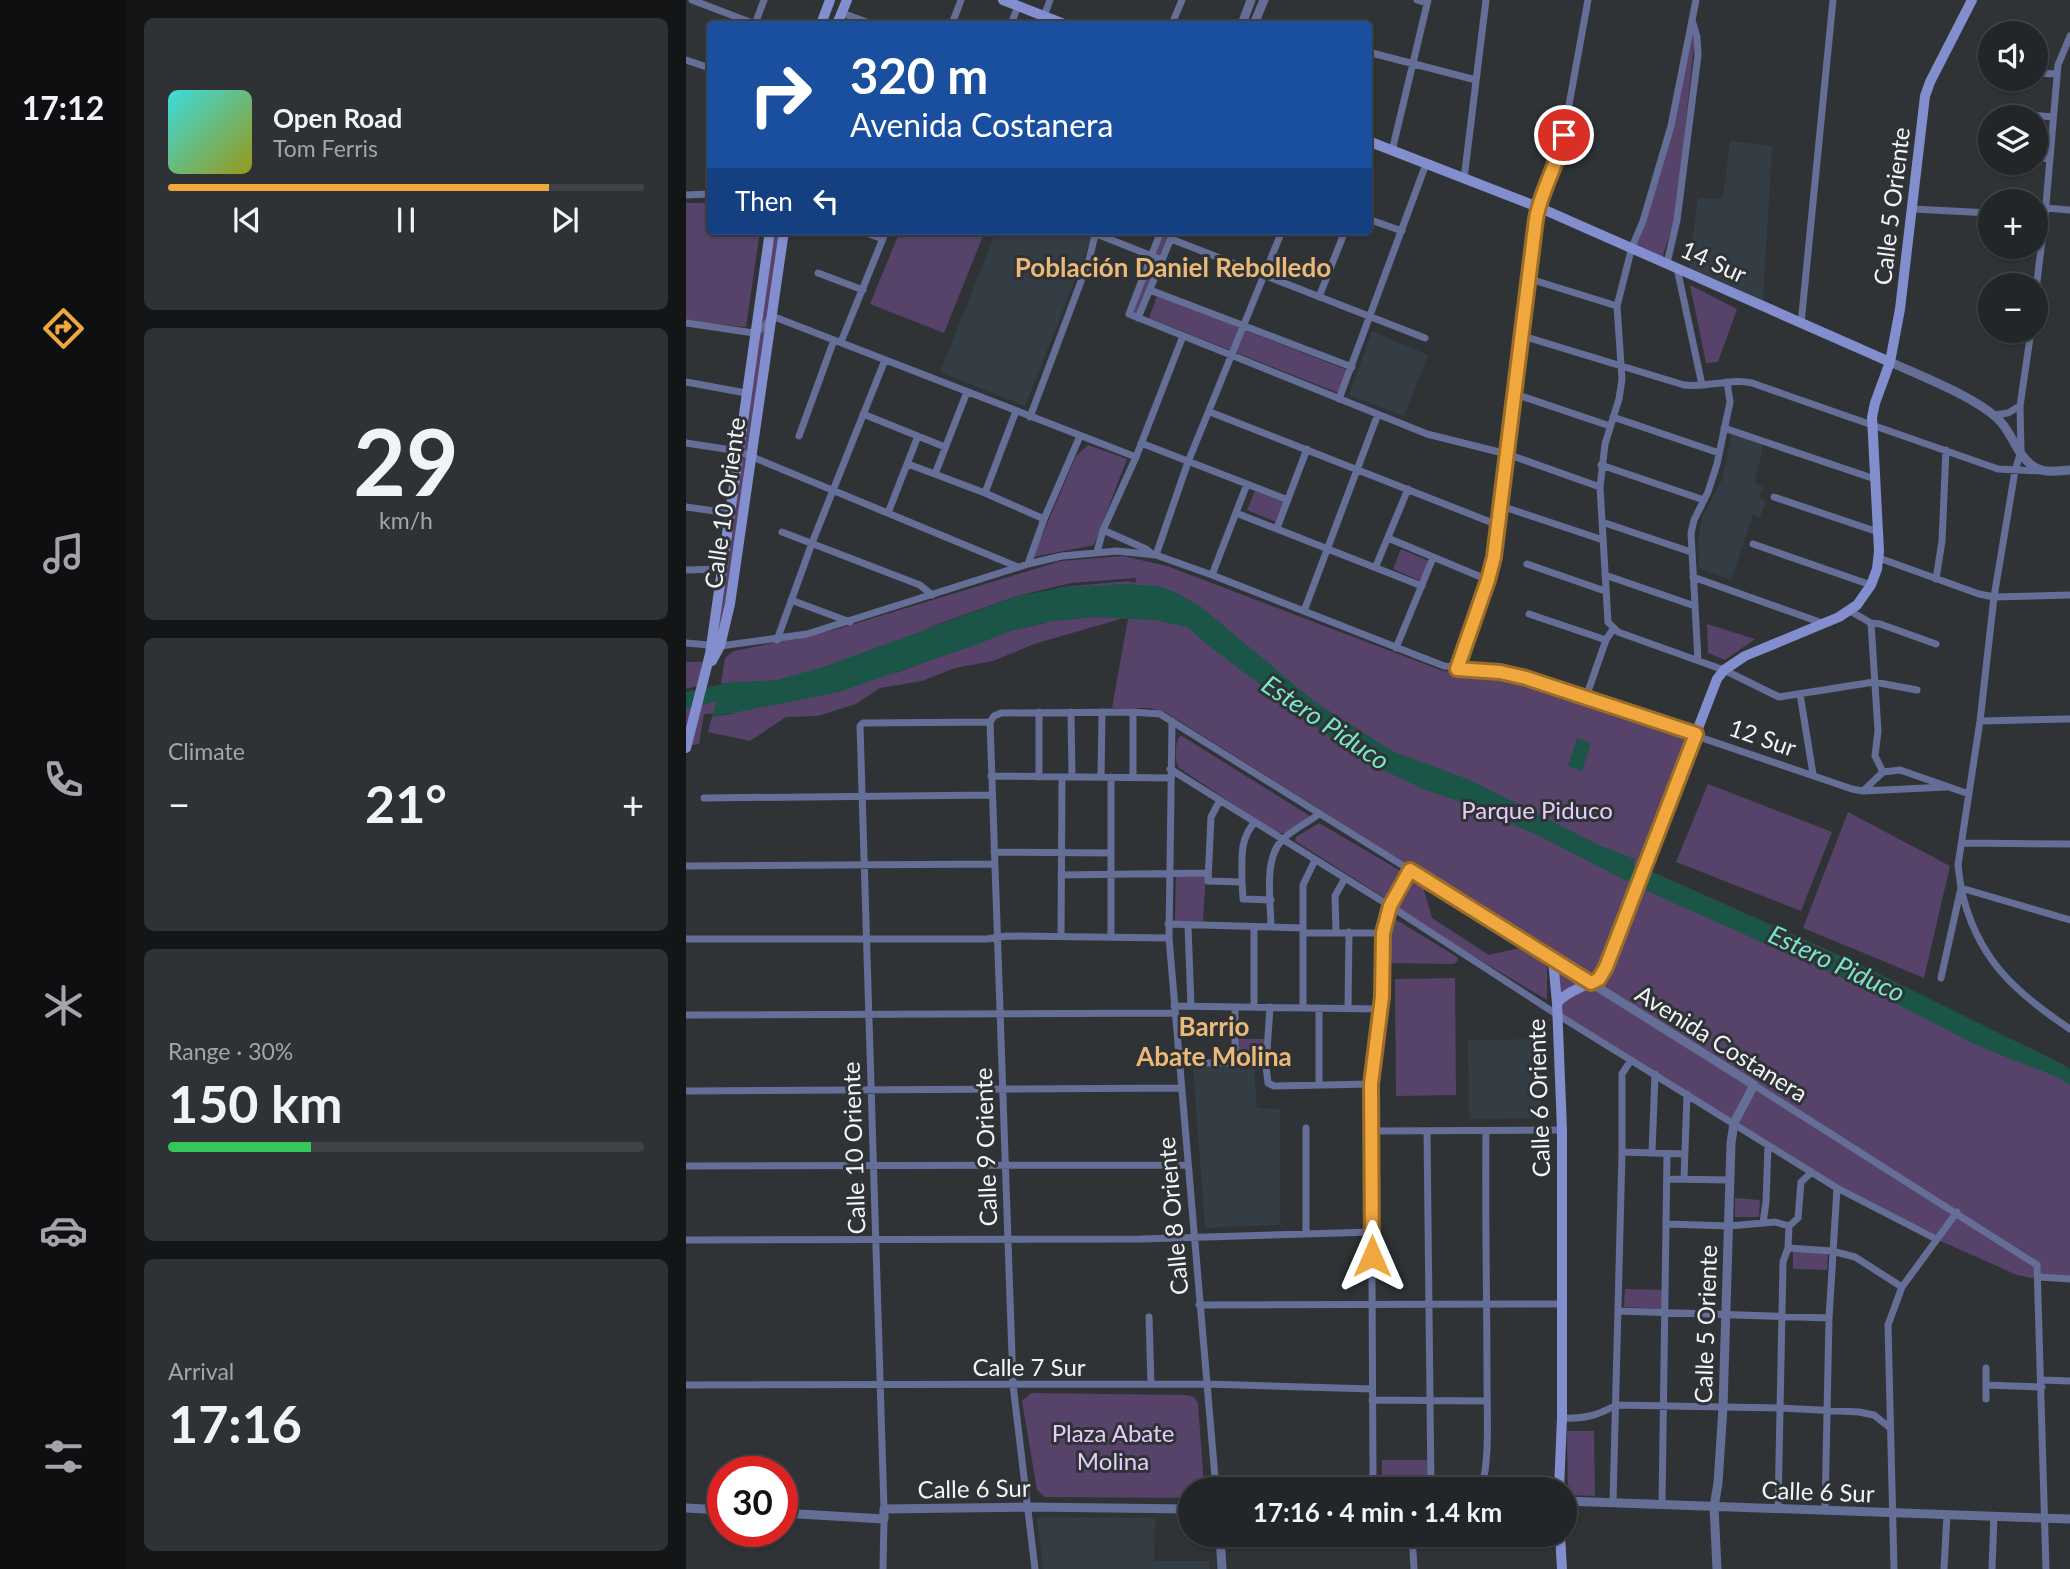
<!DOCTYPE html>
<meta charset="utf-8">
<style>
body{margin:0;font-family:Lato,sans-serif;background:#2f3234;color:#f1f3f6;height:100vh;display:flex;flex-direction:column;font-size:26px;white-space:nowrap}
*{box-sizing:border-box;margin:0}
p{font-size:23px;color:#a3a5a8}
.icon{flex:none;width:38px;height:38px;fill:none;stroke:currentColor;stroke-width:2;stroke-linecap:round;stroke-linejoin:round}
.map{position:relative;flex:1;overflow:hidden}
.details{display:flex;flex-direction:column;gap:18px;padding:18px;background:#131516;width:560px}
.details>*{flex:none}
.guide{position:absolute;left:21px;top:21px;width:665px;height:214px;border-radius:7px;box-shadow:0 2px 5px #0004,0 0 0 2px #404345;background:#1a4fa0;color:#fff;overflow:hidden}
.tools{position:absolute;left:1292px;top:21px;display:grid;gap:14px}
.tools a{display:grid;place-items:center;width:70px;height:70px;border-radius:50%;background:#232628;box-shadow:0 2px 5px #0004,0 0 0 2px #404345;font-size:35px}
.speed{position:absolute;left:21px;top:1456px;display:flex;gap:14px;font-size:35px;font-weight:700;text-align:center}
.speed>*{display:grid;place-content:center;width:91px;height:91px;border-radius:50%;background:#232628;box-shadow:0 2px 5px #0004,0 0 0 2px #404345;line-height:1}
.speed .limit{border:10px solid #d22;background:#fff;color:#111}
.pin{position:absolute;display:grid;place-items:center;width:60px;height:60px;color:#fff;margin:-30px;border:4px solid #fff;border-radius:50%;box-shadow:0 2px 7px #0007}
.me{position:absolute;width:77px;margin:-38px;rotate:0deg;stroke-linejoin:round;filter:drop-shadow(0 0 5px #0008)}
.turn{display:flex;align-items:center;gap:24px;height:147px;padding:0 28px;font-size:32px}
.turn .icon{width:91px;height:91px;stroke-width:2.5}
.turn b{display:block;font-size:49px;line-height:60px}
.then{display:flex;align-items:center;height:66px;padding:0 28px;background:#0003;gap:14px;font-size:26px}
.big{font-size:52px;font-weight:700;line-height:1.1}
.details .card{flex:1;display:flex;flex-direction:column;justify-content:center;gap:10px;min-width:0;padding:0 24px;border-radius:10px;background:#2f3234}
.details .dial{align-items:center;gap:0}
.dial b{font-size:91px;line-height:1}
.song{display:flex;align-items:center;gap:21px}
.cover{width:84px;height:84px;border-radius:10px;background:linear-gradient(135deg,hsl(180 70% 55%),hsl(60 70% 35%))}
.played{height:7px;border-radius:4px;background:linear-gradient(90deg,#efa73e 80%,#404345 80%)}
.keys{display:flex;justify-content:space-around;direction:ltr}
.heat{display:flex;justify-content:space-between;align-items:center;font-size:38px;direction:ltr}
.charge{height:10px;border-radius:5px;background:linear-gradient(90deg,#34c759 30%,#404345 0)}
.trip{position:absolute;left:492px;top:1477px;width:399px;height:70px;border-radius:35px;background:#232628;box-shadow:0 2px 5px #0004,0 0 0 2px #404345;font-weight:700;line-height:70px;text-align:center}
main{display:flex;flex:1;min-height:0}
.tab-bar{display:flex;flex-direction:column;width:126px;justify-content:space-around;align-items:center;background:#0e0f10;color:#a3a5a8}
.tab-bar .icon{width:49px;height:49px}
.tab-bar .selected{color:#efa73e}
.tab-bar b{font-size:32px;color:#f1f3f6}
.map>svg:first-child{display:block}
.built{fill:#343d44}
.green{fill:#574269;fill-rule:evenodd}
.water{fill:#1b5547}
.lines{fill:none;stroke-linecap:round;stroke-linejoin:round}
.river{stroke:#1b5547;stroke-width:16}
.minor{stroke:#656e96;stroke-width:7}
.tertiary{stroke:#656e96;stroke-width:9}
.secondary{stroke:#828ece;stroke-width:10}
.route-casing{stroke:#9b6d28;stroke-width:18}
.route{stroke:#efa73e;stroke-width:12}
.labels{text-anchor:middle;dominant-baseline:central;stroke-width:6;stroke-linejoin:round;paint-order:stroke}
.street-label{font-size:24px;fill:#f2f4f6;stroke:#2f3336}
.park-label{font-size:24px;fill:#e5cdfb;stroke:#2f3336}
.neighbourhood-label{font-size:26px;font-weight:bold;fill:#ecb979;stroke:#2f3336}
.water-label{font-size:26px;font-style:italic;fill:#78e6c8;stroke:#2f3336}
</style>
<main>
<nav class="tab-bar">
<b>17:12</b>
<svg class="icon selected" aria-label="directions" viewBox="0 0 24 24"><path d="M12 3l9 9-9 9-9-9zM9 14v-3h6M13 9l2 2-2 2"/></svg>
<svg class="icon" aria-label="music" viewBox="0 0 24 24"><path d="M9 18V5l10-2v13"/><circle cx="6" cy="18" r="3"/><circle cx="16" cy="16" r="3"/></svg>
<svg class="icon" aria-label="phone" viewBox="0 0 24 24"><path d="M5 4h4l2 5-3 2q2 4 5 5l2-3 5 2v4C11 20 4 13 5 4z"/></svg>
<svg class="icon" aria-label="climate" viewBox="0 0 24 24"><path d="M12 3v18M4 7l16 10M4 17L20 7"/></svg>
<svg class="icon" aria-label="car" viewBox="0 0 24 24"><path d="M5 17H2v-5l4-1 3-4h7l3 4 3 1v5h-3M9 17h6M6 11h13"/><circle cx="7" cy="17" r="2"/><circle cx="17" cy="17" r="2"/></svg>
<svg class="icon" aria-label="filters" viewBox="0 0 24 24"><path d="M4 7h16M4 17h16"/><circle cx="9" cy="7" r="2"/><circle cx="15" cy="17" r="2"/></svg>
</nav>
<section class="details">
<div class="card">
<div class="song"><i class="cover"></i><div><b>Open Road</b><p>Tom Ferris</p></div></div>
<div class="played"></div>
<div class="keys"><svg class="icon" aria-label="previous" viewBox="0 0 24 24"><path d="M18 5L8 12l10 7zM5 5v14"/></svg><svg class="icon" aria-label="pause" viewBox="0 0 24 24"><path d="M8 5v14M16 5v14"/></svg><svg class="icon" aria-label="next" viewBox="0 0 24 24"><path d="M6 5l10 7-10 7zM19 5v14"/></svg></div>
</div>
<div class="card dial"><b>29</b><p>km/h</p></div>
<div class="card"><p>Climate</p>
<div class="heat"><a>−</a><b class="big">21°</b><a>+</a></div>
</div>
<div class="card"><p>Range · 30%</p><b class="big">150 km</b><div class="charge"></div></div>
<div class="card"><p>Arrival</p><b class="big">17:16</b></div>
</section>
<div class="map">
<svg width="1384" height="1569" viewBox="0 0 1384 1569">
<rect width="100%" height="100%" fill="#2f3336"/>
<path class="built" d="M1044 141 1086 146 1077 300 1003 268 1012 198 1037 199Z
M310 231H392L406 237 339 406 254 372Z
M686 331 742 355 718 416 663 395Z
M1046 434 1077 445 1069 483 1077 486 1073 498 1080 501 1074 518 1067 515 1045 580 1013 568 1012 540 1016 518 1036 480Z
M854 1039 855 1118 783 1119 782 1040Z
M507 1066 568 1068 571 1108 594 1109V1225L519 1228Z
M351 1517 469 1518 468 1561H523L524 1569H357Z"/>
<path class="green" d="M1006 27 1009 38 989 219 976 258 950 246 960 222Z
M0 203H24V231H74L60 327 0 321Z
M85 231H97L35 634 30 629Z
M214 231H299L258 333 184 304Z
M479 231H489L455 318 446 314Z
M1004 285 1051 309 1032 362 1020 363Z
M471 296 664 371 655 394 463 318Z
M402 445 441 459 408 545 347 557 390 456Z
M569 491 600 503 592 523 561 510Z
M715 549 745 562 737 582 707 569Z
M437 556 481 566 757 671 810 676 845 684 1002 739 955 867 1168 962 1274 1018 1350 1051 1384 1071V1278L1353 1276 1346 1278 1331 1275 1250 1239 1153 1188 872 1013 867 956 479 712 463 708H426L444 608 395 605 242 654 207 674 324 631 367 621 405 617 438 618 348 644 307 661 269 668 236 681 194 688 170 704 132 716 100 717 64 741 22 732 26 717 51 713 18 714 13 744 0 746V695L77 681 35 684 39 658 48 651 148 630 375 561ZM450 578 449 583 442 581 377 587 318 603 232 631 331 596 385 583Z
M1021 624 1069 639 1039 660 1022 653Z
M0 662H16L14 685 0 689Z
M494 736H496L624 816 600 833H591L493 768C488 761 489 742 494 736Z
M1022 784 1146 832 1115 911 990 862Z
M1162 812 1264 866 1238 978 1117 928Z
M633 823 713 870 715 876 703 898H699L609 841 610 837Z
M520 875 517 921H489L490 876Z
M725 881 737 887 746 918 803 955 834 948 859 964 861 967V1000L710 910Z
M709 919 771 957 772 960 768 964 705 963V924Z
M769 978 770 1095 710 1096 709 979Z
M552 1039H581L580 1059 552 1058Z
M1049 1198 1074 1200 1073 1217H1049Z
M1107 1250 1142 1252 1141 1270 1107 1269Z
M939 1289 977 1290 976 1309 938 1307Z
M345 1393 500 1395 508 1397 512 1403 518 1486 515 1489H504V1498L359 1497 351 1490 336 1401Z
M881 1431H908L909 1496 882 1495Z
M696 1460H744V1489H703L696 1475Z
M751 1478 799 1480V1489H751Z"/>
<path class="water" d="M439 584 472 586 489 592 514 606 629 702 706 751 784 780 915 846 949 859 941 881 851 835 783 805 737 789 689 766 660 749 528 650 501 627 469 620 405 617 367 621 324 631 292 644 153 692 26 717 35 684 91 680 140 666 331 596 380 587Z
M891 738 905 743 896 771 882 766Z
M966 872 1179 967 1376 1064 1384 1069V1085L1371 1077 1290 1045 1190 993 961 891Z"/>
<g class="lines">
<path class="river" d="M0 700 52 689
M924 863 983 891"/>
<path class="minor" d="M6 0 69 24 78 0
M731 0 741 3
M1010 0 985 126 957 221 946 247 931 306 936 379 933 399 919 444 914 487 922 622 932 632 1038 670 1093 697 1188 682 1231 690
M156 13 186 24
M358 16 364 0
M266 24 275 0
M325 24 332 6
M486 24 496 0
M682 52 790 80
M0 60 24 68
M1349 73 1371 74
M1326 113 1366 117
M706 151 742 0
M1349 157 1363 159
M778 179 800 0
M0 195 24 194
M1359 208 1384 210
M1227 209 1304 213
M682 219 716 231
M174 231 197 239
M403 231 476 260
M475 231 443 314 741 434 821 454 914 487
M485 239 739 338
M981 263 991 220 1012 55 1011 37 1006 20
M991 268 1016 385
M132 273 177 290
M844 279 931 306
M464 290 666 367
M633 297 659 231
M1349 298 1359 216 1372 65 1384 36
M452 318 488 231
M0 323 68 333 78 327 86 316 450 457
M1115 324 1147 0
M837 336 998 385C1021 388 1043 378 1066 383L1312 469 1356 471
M155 342 200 231
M0 382 60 393
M829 394 924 426
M653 399 740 164
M524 412 812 525
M177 414 259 447
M1308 415 1322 413 1334 406
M344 417 403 260 410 231
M927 417 1033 453
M1038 428 1189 479
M113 436 148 340
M0 443 52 451 332 567
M455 443 602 500
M222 464 299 493 358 519
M915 465 1018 500
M249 474 281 392
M299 493 330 411
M1088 497 1192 532
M815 506 917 540
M0 507 43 513
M202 513 232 436
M550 513 736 586
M916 522 1005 552
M591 528 621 449
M417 530 460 549 466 554
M96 532 234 585 246 595
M702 538 802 580
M1067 544 1185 585
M411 552 417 530 450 457 497 336
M470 555 502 462 596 231
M1193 558 1293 594 1308 597 1384 595
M342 564 358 519 394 436
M841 564 919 591
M690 566 722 489
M0 570 36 569
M526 575 561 484
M919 575 1009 606
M1007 577 1139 624
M1250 579 1256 541 1260 450
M105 600 164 622
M618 611 692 414
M1164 611 1185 623 1192 731 1189 756 1197 772
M843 614 920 640
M1185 623 1194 624 1250 644
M91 640 126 543 199 360
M0 643 34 646 121 634 342 564 376 556 431 551 470 555 526 575 758 666 814 672 840 678 1166 789 1177 791 1197 772 1214 770 1283 794
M710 648 747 558
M1012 660 1005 533 1008 520 1022 492 1031 464 1044 402 1041 382
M771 669 802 580 808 557 850 219 852 207 875 149 902 0
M1114 694 1127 774
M900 697 920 640 927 629
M353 712V777
M385 712 386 777
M447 712V777
M486 721 483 938 530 1489
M1294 721 1384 719
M304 722 327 1385 349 1569
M484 769 704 906 864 1010 1151 1188 1250 1239
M305 776 484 778
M415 777 416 712
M1177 791 1260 787
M18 798 305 795
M534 800 525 817 522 881 556 882 557 899 585 900
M1276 843 1384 844
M308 852 425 853
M0 866 308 864
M375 875 522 873
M556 882C556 860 553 839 569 822
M1384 920 1275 888C1290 957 1327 991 1384 1029
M482 924 617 928
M502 926 505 1006
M568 927V1007
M585 927C585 902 577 860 596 840 606 830 621 823 633 814
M617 933H697
M650 933 649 896 659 878
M375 936 376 777
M425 937V777
M0 939H301L321 936 483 938
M1255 978 1275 888 1272 865 1294 721 1308 597 1329 471 1335 451 1334 406 1345 331
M488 1006 695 1009
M549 1007V1062
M617 1007V885L629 860
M662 1009 663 932
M0 1015 489 1013
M493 1063H575L580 1066 582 1083 588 1086 685 1084
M580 1066 584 1007
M633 1085V1008
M1068 1085 1351 1265 1360 1569
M0 1091 495 1088
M620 1128V1232
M685 1131 876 1130
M741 1131 745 1489
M936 1152 998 1154
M966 1153 969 1074
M0 1166 501 1165
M982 1179 1043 1180
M998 1179 1001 1094
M1077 1223 1080 1202 1082 1145
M982 1224 1043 1226 1089 1222 1103 1226
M0 1240 456 1239 686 1232
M1102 1248 1146 1251 1169 1257 1216 1287
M1353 1277 1384 1279
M513 1305 876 1304
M932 1311 1143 1318
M463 1317 465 1384
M1300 1368V1399
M1356 1380 1384 1381
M0 1385 520 1384 686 1389
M1300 1385 1356 1387
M686 1400 801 1401
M876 1418C897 1419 911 1416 930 1405L1094 1408 1173 1412 1188 1415 1203 1427
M690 1489 687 1475 685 1084 696 997 699 919 724 870
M795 1489C804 1463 801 1412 801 1383 801 1299 799 1215 800 1131
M927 1502 936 1152V1074L945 1060
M976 1504 981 1154
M198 1509 174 726 177 723 304 722 308 716 315 713 447 712 474 714 905 983
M1092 1509 1097 1262 1102 1248 1103 1226 1112 1218 1115 1182 1126 1172
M1139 1510 1143 1318 1151 1188
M726 1535 728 1569
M197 1569 198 1519
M1208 1569 1202 1325 1216 1287 1271 1212
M1258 1569 1261 1515
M1306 1569 1308 1516"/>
<path class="tertiary" d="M556 24 565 0
M568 24 578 0
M1204 362C1235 376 1287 396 1311 418 1326 431 1330 455 1347 466 1358 474 1371 471 1384 470
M905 983 1068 1085 1048 1123 1045 1143 1037 1407 1032 1483 1028 1507 1031 1569
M878 1501 1384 1519
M0 1508 37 1510
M96 1513 198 1519V1509L342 1507 504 1509
M534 1535 536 1569"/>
<path class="secondary" d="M317 0 378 24
M135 24 144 0
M151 24 161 0
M682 141 852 207 1204 362
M26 661 34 646 44 604 98 231
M0 748 24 654 84 231
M867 960 871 1003
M873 1489 876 1418V1130L871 1003C885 986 909 988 920 967L1031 679 1038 670 1059 656 1153 617 1171 605 1185 585 1191 569 1193 551 1186 417 1189 403 1204 362 1214 309 1239 96 1244 82 1286 0
M874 1535 876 1569"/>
</g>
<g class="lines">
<g class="route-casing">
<path id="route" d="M686 1256 685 1084 696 997 697 933 704 906 724 870 905 983 913 979 920 967 1010 734 840 678 814 672 771 669 802 580 808 557 850 219C855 190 872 164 878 135"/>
</g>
<use href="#route" class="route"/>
</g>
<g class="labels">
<g class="street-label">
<text transform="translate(1205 206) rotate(-83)">Calle 5 Oriente</text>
<text transform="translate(1028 261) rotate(24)">14 Sur</text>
<text transform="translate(38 503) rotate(-82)">Calle 10 Oriente</text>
<text transform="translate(1077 737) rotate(19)">12 Sur</text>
<text transform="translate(1036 1043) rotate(32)">Avenida Costanera</text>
<text transform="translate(852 1098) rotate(-92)">Calle 6 Oriente</text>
<text transform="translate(299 1147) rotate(-92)">Calle 9 Oriente</text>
<text transform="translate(167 1148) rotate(-92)">Calle 10 Oriente</text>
<text transform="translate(486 1216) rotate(-95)">Calle 8 Oriente</text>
<text transform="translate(1019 1324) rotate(-88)">Calle 5 Oriente</text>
<text x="343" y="1366">Calle 7 Sur</text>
<text transform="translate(288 1488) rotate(-1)">Calle 6 Sur</text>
<text transform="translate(1132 1491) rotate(2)">Calle 6 Sur</text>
</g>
<g class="park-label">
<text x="851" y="809">Parque Piduco</text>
<text x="427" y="1432">Plaza Abate<tspan x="427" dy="28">Molina</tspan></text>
</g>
<g class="neighbourhood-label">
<text x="487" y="267">Población Daniel Rebolledo</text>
<text x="528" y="1026">Barrio<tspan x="528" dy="30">Abate Molina</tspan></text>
</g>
<g class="water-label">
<text transform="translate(640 722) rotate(34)">Estero Piduco</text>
<text transform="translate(1151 963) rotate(25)">Estero Piduco</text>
</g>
</g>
</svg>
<div class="tools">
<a><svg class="icon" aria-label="sound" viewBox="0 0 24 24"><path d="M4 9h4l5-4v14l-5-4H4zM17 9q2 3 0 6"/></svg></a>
<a><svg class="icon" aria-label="layers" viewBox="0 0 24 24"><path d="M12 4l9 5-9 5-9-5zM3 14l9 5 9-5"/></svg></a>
<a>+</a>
<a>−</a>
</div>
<div class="speed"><div class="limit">30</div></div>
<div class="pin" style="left:878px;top:135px;background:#d93025"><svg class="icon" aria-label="arrive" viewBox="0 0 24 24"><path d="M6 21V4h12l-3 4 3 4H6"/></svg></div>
<svg class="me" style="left:686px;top:1256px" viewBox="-20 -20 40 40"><path d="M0-17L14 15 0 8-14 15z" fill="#efa73e" stroke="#fff" stroke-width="4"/></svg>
<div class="trip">17:16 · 4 min · 1.4 km</div>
<div class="guide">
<div class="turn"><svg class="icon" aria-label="right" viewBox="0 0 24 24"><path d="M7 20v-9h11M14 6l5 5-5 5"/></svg><div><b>320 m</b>Avenida Costanera</div></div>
<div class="then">Then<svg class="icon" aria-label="left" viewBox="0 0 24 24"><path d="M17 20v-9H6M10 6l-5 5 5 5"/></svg></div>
</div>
</div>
</main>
